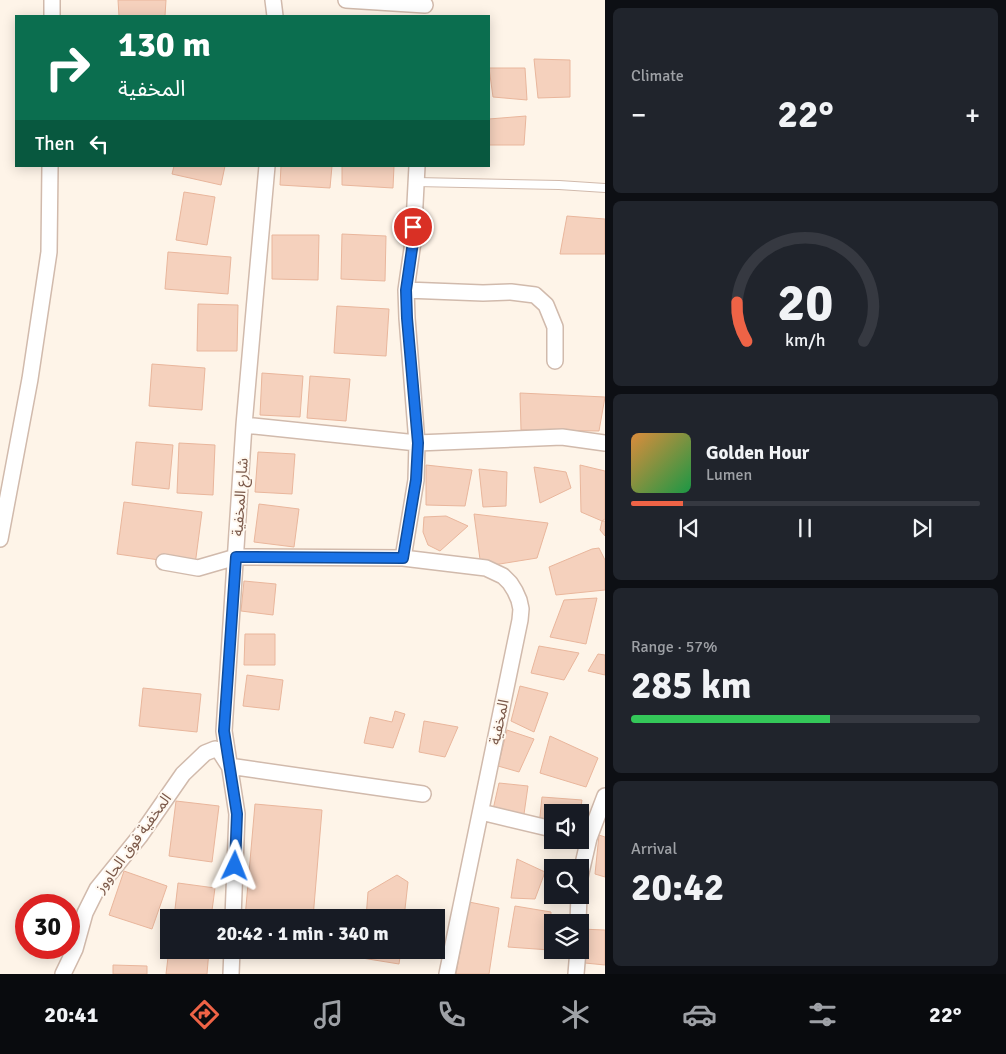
<!DOCTYPE html>
<meta charset="utf-8">
<style>
body{margin:0;font-family:Signika,"Noto Sans Arabic",sans-serif;background:#20242c;color:#f1f3f6;height:100vh;display:flex;flex-direction:column;font-size:19px;white-space:nowrap}
*{box-sizing:border-box;margin:0}
p{font-size:16px;color:#9ea1a6}
.icon{flex:none;width:28px;height:28px;fill:none;stroke:currentColor;stroke-width:2;stroke-linecap:round;stroke-linejoin:round}
.map{position:relative;flex:1;overflow:hidden}
.details{display:flex;flex-direction:column;gap:8px;padding:8px;background:#0d0f14;width:401px}
.details>*{flex:none}
.top-card{position:absolute;left:15px;top:15px;width:475px;height:152px;border-radius:0px;box-shadow:0 2px 12px #0003;background:#0b6e4f;color:#fff;overflow:hidden}
.fabs{position:absolute;left:544px;top:804px;display:grid;gap:10px}
.fabs a{display:grid;place-items:center;width:45px;height:45px;border-radius:0px;background:#171b24;box-shadow:0 2px 12px #0003;font-size:25px}
.speed{position:absolute;left:15px;top:894px;display:flex;gap:10px;font-size:25px;font-weight:700;text-align:center}
.speed>*{display:grid;place-content:center;width:65px;height:65px;border-radius:50%;background:#171b24;box-shadow:0 2px 12px #0003;line-height:1}
.speed .limit{border:8px solid #d22;background:#fff;color:#111}
.pin{position:absolute;display:grid;place-items:center;width:42px;height:42px;color:#fff;margin:-21px;border:2px solid #fff;border-radius:50%;box-shadow:0 1px 5px #0007}
.me{position:absolute;width:55px;margin:-28px;rotate:2deg;stroke-linejoin:round;filter:drop-shadow(0 0 4px #0008)}
.turn{display:flex;align-items:center;gap:18px;height:105px;padding:0 20px;font-size:22px}
.turn .icon{width:65px;height:65px;stroke-width:2.5}
.turn b{display:block;font-size:35px;line-height:42px}
.then{display:flex;align-items:center;height:48px;padding:0 20px;background:#0003;gap:10px;font-size:19px}
.big{font-size:38px;font-weight:800;line-height:1.1}
.details .tile{flex:1;display:flex;flex-direction:column;justify-content:center;gap:8px;min-width:0;padding:0 18px;border-radius:8px;background:#20242c}
.details .dial{align-items:center;gap:0}
.dial svg{height:130px;overflow:visible;fill:none;stroke:#363941;stroke-width:7;stroke-linecap:round;text-anchor:middle}
.dial text{fill:#f1f3f6;stroke:none}
.song{display:flex;align-items:center;gap:15px}
.cover{width:60px;height:60px;border-radius:8px;background:linear-gradient(135deg,hsl(30 70% 55%),hsl(140 70% 35%))}
.played{height:5px;border-radius:2px;background:linear-gradient(90deg,#ee6346 15%,#363941 15%)}
.keys{display:flex;justify-content:space-around;direction:ltr}
.heat{display:flex;justify-content:space-between;align-items:center;font-size:28px;direction:ltr}
.charge{height:8px;border-radius:4px;background:linear-gradient(90deg,#34c759 57%,#363941 0)}
.trip{position:absolute;left:160px;top:909px;width:285px;height:50px;border-radius:0px;background:#171b24;box-shadow:0 2px 12px #0003;font-weight:800;line-height:50px;text-align:center}
.menu{display:flex;height:80px;justify-content:space-around;align-items:center;background:#090b0e;color:#9ea1a6}
.menu .icon{width:35px;height:35px}
.menu .on{color:#ee6346}
.menu b{font-size:22px;color:#f1f3f6}
main{display:flex;flex:1;min-height:0}
.map>svg:first-child{display:block}
.building{fill:#f5d1bd;stroke:#e9b69c}
.lines{fill:none;stroke-linecap:round;stroke-linejoin:round}
.lane-casing{stroke:#d1baac;stroke-width:10}
.street-casing{stroke:#d1baac;stroke-width:18}
.lane{stroke:#fff;stroke-width:8}
.street{stroke:#fff;stroke-width:15}
.route-casing{stroke:#114b97;stroke-width:12}
.route{stroke:#1a73e8;stroke-width:9}
.labels{text-anchor:middle;dominant-baseline:central;stroke-width:4;stroke-linejoin:round;paint-order:stroke}
.street-label{font-size:15px;fill:#7a5849;stroke:#fff8ef}
</style>
<main>
<div class="map">
<svg width="605" height="974" viewBox="0 0 605 974">
<rect width="100%" height="100%" fill="#fef4e8"/>
<path class="building" d="M118 0H166L165 16H119Z
M534 59 570 60V97L538 98Z
M489 68H525L527 100 493 97Z
M526 116 524 145H489V119Z
M174 166H225L221 185 172 174Z
M281 166H332L330 188 280 185Z
M342 166H394L393 188 342 185Z
M184 192 215 197 207 245 176 240Z
M567 216 605 219V254H560Z
M342 234 386 236 385 281 341 279Z
M272 235H319L318 280 272 279Z
M168 252 231 257 228 294 165 289Z
M198 304 238 305 237 351H197Z
M337 306 389 309 386 356 334 353Z
M152 364 205 368 202 410 149 406Z
M262 373 303 376 300 417 260 415Z
M310 376 350 379 346 421 307 418Z
M520 393 605 397 599 431 521 430Z
M136 442 173 445 169 489 132 485Z
M179 443 215 445 213 495 177 493Z
M258 452 295 454 292 494 255 492Z
M426 465 472 470 465 506 426 505Z
M580 465 605 471V519L602 521 581 512Z
M534 467 566 472 571 488 540 503Z
M479 469 507 472 506 506 483 507Z
M124 502 202 512 195 565 117 554Z
M259 504 299 509 294 547 254 542Z
M474 514 548 523 537 558 481 567Z
M446 516 468 526 440 551 428 545 423 532 424 517Z
M602 521H605V536L600 530Z
M599 548 605 560V590L556 595 549 567 592 549Z
M244 581 276 584 273 615 241 611Z
M597 598 586 644 550 637 564 600Z
M245 634H275V665H244Z
M539 646 579 653 564 680 531 673Z
M598 654 605 655V675L588 671Z
M247 675 283 680 279 710 243 706Z
M520 686 548 693 534 732 511 721Z
M143 688 201 694 197 732 139 726Z
M395 711 405 714 393 748 364 743 370 717 392 722Z
M424 721 458 727 445 757 419 752Z
M507 730 534 739 519 772 498 766Z
M550 736 598 758 586 787 540 773Z
M499 783 528 786 524 814H492Z
M542 797 582 800 580 812H552V829L539 826Z
M176 801 219 806 212 862 169 856Z
M255 804 322 810 313 918H245Z
M599 835 605 837V877L595 874Z
M517 859 545 872 535 899 511 898Z
M124 871 167 886 152 929 109 915Z
M397 875 408 882 404 918H366L368 892Z
M178 883 215 888 211 918H174Z
M469 902 499 908 489 974H456Z
M515 906 551 912 550 950 508 947Z
M580 929 605 930V965L585 963Z
M169 949 209 950 207 974H166Z
M363 950H401L399 964 362 958Z
M113 965 147 966V974H113Z"/>
<g class="lines">
<g class="lane-casing">
<path id="lane" d="M416 182 559 185 605 188"/>
</g>
<g class="street-casing">
<path id="street" d="M273 0 275 16
M346 0 425 5
M52 16V0
M406 290 483 293 511 292 535 295 546 305 555 327V361
M244 425 417 443 562 437 605 443
M0 539 30 379 49 252 50 166
M403 558 416 480 417 443 407 318 406 290 413 242 417 166
M164 562 198 568 236 557 403 558 486 568 503 576 510 583 515 591 519 600 521 609 520 620 447 974
M481 812 552 829
M580 877 589 838 605 796
M233 918 237 814 224 731 244 425 256 288 267 166
M578 922 579 895
M63 974 75 949 85 913 97 889 140 836 183 774 205 753 215 749 220 752 229 766 423 794
M231 974 232 950
M576 974 578 950"/>
</g>
<use href="#lane" class="lane"/>
<use href="#street" class="street"/>
</g>
<g class="lines">
<g class="route-casing">
<path id="route" d="M235 866 237 814 224 731 236 557 403 558 416 480 418 443 407 318 406 290 413 242V227"/>
</g>
<use href="#route" class="route"/>
</g>
<g class="labels">
<g class="street-label">
<text transform="translate(240 497) rotate(-86)">شارع المخفية</text>
<text transform="translate(499 722) rotate(-78)">المخفية</text>
<text transform="translate(133 843) rotate(-54)">المخفية فوق الحاووز</text>
</g>
</g>
</svg>
<div class="fabs">
<a><svg class="icon" aria-label="sound" viewBox="0 0 24 24"><path d="M4 9h4l5-4v14l-5-4H4zM17 9q2 3 0 6"/></svg></a>
<a><svg class="icon" aria-label="search" viewBox="0 0 24 24"><circle cx="10" cy="10" r="6"/><path d="M15 15l6 6"/></svg></a>
<a><svg class="icon" aria-label="layers" viewBox="0 0 24 24"><path d="M12 4l9 5-9 5-9-5zM3 14l9 5 9-5"/></svg></a>
</div>
<div class="speed"><div class="limit">30</div></div>
<div class="pin" style="left:413px;top:227px;background:#d93025"><svg class="icon" aria-label="arrive" viewBox="0 0 24 24"><path d="M6 21V4h12l-3 4 3 4H6"/></svg></div>
<svg class="me" style="left:235px;top:866px" viewBox="-20 -20 40 40"><path d="M0-17L14 15 0 8-14 15z" fill="#1a73e8" stroke="#fff" stroke-width="4"/></svg>
<div class="trip">20:42 · 1 min · 340 m</div>
<div class="top-card">
<div class="turn"><svg class="icon" aria-label="right" viewBox="0 0 24 24"><path d="M7 20v-9h11M14 6l5 5-5 5"/></svg><div><b>130 m</b>المخفية</div></div>
<div class="then">Then<svg class="icon" aria-label="left" viewBox="0 0 24 24"><path d="M17 20v-9H6M10 6l-5 5 5 5"/></svg></div>
</div>
</div>
<section class="details">
<div class="tile"><p>Climate</p>
<div class="heat"><a>−</a><b class="big">22°</b><a>+</a></div>
</div>
<div class="tile dial"><svg viewBox="0 0 100 80">
<path d="M14 69A42 42 0 1 1 86 69"/>
<path d="M14 69A42 42 0 0 1 8 45" stroke="#ee6346"/>
<text x="50" y="56" font-size="32" font-weight="700">20</text>
<text x="50" y="72" font-size="11">km/h</text>
</svg></div>
<div class="tile">
<div class="song"><i class="cover"></i><div><b>Golden Hour</b><p>Lumen</p></div></div>
<div class="played"></div>
<div class="keys"><svg class="icon" aria-label="previous" viewBox="0 0 24 24"><path d="M18 5L8 12l10 7zM5 5v14"/></svg><svg class="icon" aria-label="pause" viewBox="0 0 24 24"><path d="M8 5v14M16 5v14"/></svg><svg class="icon" aria-label="next" viewBox="0 0 24 24"><path d="M6 5l10 7-10 7zM19 5v14"/></svg></div>
</div>
<div class="tile"><p>Range · 57%</p><b class="big">285 km</b><div class="charge"></div></div>
<div class="tile"><p>Arrival</p><b class="big">20:42</b></div>
</section>
</main>
<nav class="menu">
<b>20:41</b>
<svg class="icon on" aria-label="directions" viewBox="0 0 24 24"><path d="M12 3l9 9-9 9-9-9zM9 14v-3h6M13 9l2 2-2 2"/></svg>
<svg class="icon" aria-label="music" viewBox="0 0 24 24"><path d="M9 18V5l10-2v13"/><circle cx="6" cy="18" r="3"/><circle cx="16" cy="16" r="3"/></svg>
<svg class="icon" aria-label="phone" viewBox="0 0 24 24"><path d="M5 4h4l2 5-3 2q2 4 5 5l2-3 5 2v4C11 20 4 13 5 4z"/></svg>
<svg class="icon" aria-label="climate" viewBox="0 0 24 24"><path d="M12 3v18M4 7l16 10M4 17L20 7"/></svg>
<svg class="icon" aria-label="car" viewBox="0 0 24 24"><path d="M5 17H2v-5l4-1 3-4h7l3 4 3 1v5h-3M9 17h6M6 11h13"/><circle cx="7" cy="17" r="2"/><circle cx="17" cy="17" r="2"/></svg>
<svg class="icon" aria-label="filters" viewBox="0 0 24 24"><path d="M4 7h16M4 17h16"/><circle cx="9" cy="7" r="2"/><circle cx="15" cy="17" r="2"/></svg>
<b>22°</b>
</nav>
